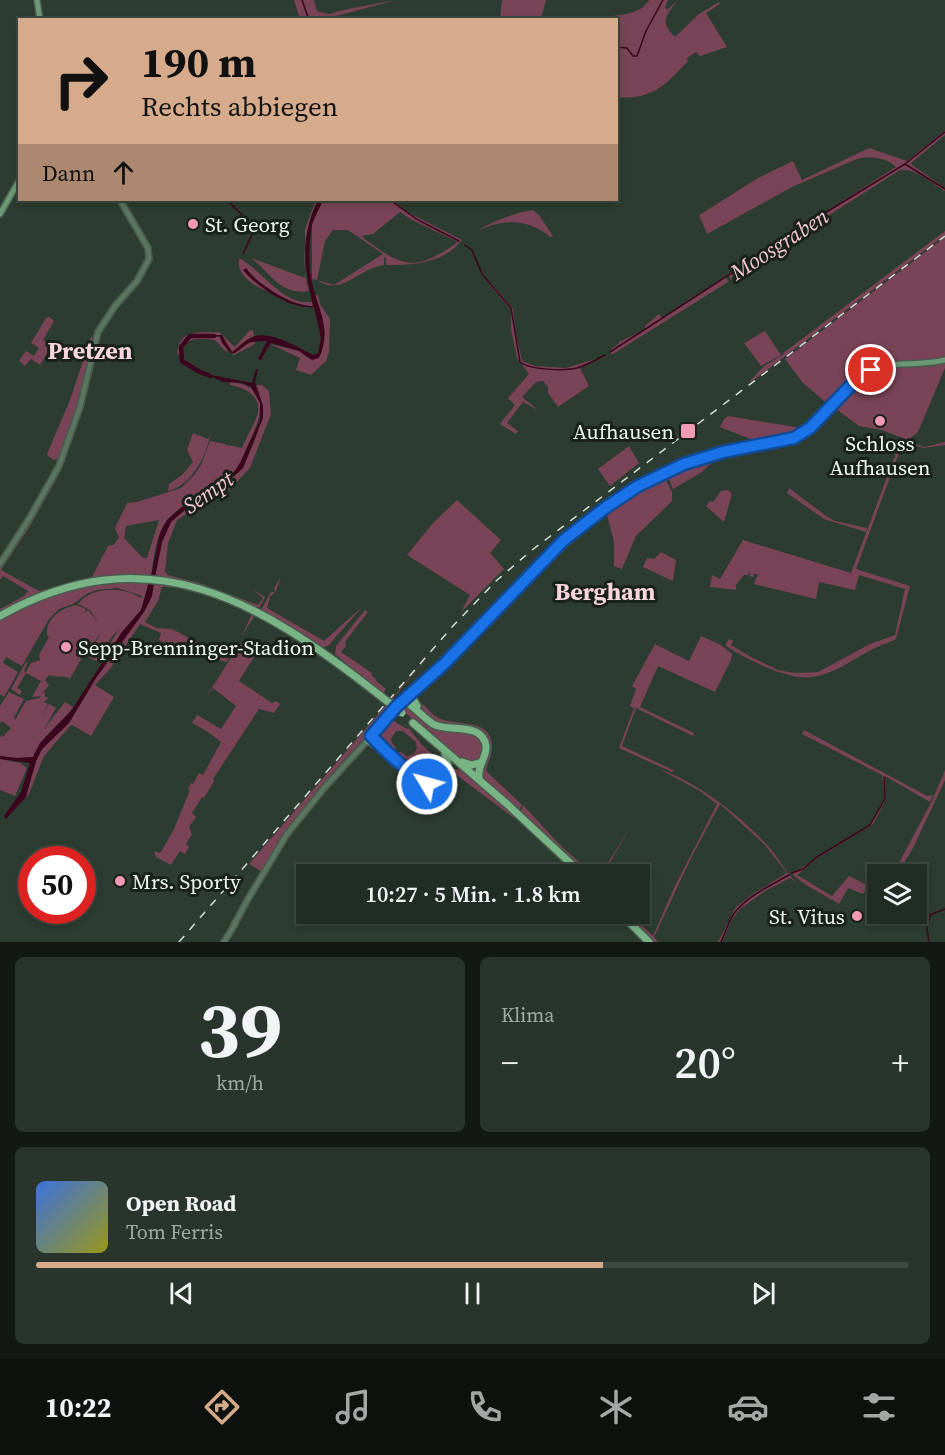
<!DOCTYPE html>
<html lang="de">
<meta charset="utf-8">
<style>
body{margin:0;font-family:"Source Serif 4",serif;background:#29352c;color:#f1f3f6;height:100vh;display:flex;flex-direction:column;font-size:22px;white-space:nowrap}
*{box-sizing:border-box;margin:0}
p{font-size:20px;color:#a2a8a6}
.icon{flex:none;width:33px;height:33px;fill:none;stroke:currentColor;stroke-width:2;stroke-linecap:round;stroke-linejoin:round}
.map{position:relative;height:942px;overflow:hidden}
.sheet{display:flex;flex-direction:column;gap:15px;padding:15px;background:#121914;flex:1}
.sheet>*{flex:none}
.banner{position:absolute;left:18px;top:18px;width:600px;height:183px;border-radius:0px;box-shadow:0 3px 9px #0003,0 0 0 2px #3e4941;background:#d6ab8b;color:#111;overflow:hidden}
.controls{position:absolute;left:867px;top:864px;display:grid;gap:12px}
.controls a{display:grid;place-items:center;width:60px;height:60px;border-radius:0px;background:#212d24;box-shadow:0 3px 9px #0003,0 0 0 2px #3e4941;font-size:30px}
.speed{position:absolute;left:18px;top:846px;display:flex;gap:12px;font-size:30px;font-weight:700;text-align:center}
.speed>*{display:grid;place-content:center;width:78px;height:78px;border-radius:50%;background:#212d24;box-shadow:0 3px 9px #0003,0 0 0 2px #3e4941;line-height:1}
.speed .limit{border:9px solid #d22;background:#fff;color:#111}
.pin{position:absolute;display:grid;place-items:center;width:51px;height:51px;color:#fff;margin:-26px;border:3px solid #fff;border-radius:50%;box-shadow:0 2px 6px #0007}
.me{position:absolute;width:66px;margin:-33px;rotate:307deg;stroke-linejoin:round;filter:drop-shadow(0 0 4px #0008)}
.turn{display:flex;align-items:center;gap:21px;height:126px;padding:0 24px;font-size:27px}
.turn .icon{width:78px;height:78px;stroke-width:2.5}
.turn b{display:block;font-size:42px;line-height:51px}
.then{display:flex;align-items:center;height:57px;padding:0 24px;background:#0003;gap:12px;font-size:22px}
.big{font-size:45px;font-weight:600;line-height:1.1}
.sheet .tile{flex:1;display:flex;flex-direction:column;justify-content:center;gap:9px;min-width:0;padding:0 21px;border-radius:9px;background:#29352c}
.sheet .dial{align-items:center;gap:0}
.dial b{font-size:78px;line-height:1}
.song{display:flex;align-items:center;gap:18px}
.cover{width:72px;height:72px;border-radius:9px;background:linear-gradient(135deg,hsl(220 70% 55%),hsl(60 70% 35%))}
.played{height:6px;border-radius:3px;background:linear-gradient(90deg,#d6ab8b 65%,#3e4941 65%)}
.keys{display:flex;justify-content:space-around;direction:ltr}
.heat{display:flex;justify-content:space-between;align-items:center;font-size:33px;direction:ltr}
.sheet .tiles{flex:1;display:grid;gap:15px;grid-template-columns:1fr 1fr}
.tile:last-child{grid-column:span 2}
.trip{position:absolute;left:296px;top:864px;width:354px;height:60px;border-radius:0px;background:#212d24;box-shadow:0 3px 9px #0003,0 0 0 2px #3e4941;font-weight:600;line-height:60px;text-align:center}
.tab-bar{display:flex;height:96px;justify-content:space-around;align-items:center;background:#0d120e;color:#a2a8a6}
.tab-bar .icon{width:42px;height:42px}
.tab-bar .current{color:#d6ab8b}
.tab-bar b{font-size:27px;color:#f1f3f6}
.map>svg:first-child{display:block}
.green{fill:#794457;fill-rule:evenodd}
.water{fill:#3b051d}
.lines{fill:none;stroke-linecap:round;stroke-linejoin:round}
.stream{stroke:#3b051d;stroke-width:1.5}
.river{stroke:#3b051d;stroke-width:4.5}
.tertiary-casing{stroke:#4b5a4f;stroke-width:8}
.secondary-casing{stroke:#4b5a4f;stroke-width:8}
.primary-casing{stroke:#4b5a4f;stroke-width:10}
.tertiary{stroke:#5a7660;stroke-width:4.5}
.secondary{stroke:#6b9976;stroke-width:5}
.primary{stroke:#78b486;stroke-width:7}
.rail{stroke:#d3ded6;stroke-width:1.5;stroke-dasharray:8 8;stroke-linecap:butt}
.primary-bridge-casing{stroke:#4b5a4f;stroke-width:10;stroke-linecap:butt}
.primary-bridge{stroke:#78b486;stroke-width:7}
.route-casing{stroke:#114b97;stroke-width:15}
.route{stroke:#1a73e8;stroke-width:10}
.poi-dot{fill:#f09ab6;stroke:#1a211b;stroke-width:2}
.labels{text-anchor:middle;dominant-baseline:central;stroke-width:6;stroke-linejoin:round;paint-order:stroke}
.poi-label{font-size:21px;fill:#edf7ef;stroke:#1a211b;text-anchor:start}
.water-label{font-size:22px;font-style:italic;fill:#f5c7d5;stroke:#1a211b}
.quarter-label{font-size:24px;font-weight:bold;fill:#f8d6e0;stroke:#1a211b}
</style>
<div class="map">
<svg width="945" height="942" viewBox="0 0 945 942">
<rect width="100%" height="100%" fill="#2c3c30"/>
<path class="green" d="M294 0H314L317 11 329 14 348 9 396 0 336 16 329 19 300 20Z
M502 0H546L541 19H500Z
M649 0H668L665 7 667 10 678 0C666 15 659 22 675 37L699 14 719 2 720 4 706 13 727 47 700 56 696 52 687 58 688 61C665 85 653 100 617 97L616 20 597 19C614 14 639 17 649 0Z
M945 131V135L911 163 912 165 945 188V191C933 184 915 167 900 170L732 277 731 280 728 274 896 167C887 158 870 155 857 159L792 187 707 234 699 215 701 214 758 178 793 161 802 180 869 148 907 161Z
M316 200H318C305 225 300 263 309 291 280 296 271 273 251 258L305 278V229Z
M323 200H392L409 213 462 240C443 264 414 265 386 265V258H384V265C357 269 342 297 317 280L334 285 383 254 348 230H333L325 241 317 280 312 279V224ZM400 212 412 220 458 242C414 273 403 268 361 236L373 234Z
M533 210 539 215 553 236 550 237C528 218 502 219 477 231 490 222 517 212 533 210Z
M945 231V235L751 382 750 381 764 366 784 354H782Z
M945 237V359L867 370 830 406 803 383 785 359Z
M239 258C262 270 283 306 312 302L313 306C295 307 257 286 247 270L248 276 265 288 266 291C253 285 236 275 239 258Z
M726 276 728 282 613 354 610 353 611 349 619 344V342L644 330 645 326 659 314 662 318Z
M492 284 513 309 516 335 522 361 535 366 566 368 606 356 580 368 589 386 558 407 548 393V387L543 381 536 382 522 397 538 410 523 402 507 423 518 431 516 434 500 424 515 405 508 398 529 374 517 358 511 329V310L490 285Z
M315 295H318L320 304 330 319 329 352 326 361 311 375 296 370 300 358 270 344 299 351 307 357 321 354 325 332Z
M49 317 54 321 43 340 52 345 40 365 31 359 25 366 19 361 26 351 34 356 39 348 31 343 46 318Z
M253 330 254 336 244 342 233 352 229 350 222 335 211 336 220 337 228 352 233 354 246 344 255 341V344L234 355 224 350 215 340C200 339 182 335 183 356L177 354C179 328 200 333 219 332L235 347 249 331Z
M765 331 781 355 761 366 744 343Z
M91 337 94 339 82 397 59 458 54 460 48 456 47 454 70 400Z
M945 363V368L918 432 908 440 882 430 859 426 832 406C842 397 854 380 866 374 891 361 919 370 945 363Z
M230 382C275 386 260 420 247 447 243 455 241 465 234 472 230 476 224 478 220 483 216 486 215 489 210 492 197 500 182 504 171 516 156 530 154 557 151 576L94 580 0 614V609L24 596 28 591 3 576 0 580V567L55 477 57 478 30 526 1 570 39 591 92 577 108 546 113 545 119 538 115 528 127 503 137 502 181 488 195 474 201 465 210 441 225 444 227 446 228 445 242 448C245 440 257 419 258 412 261 395 243 387 230 385ZM159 520 147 558H143L124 538 126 526Z
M256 385H262L269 391 271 414 250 468 226 493 192 510 177 520 168 543 165 572 168 575 199 583 258 605 263 598 252 589 265 597 259 608 209 589 155 577 162 542 171 522 186 509 212 496 243 468 256 437 263 406Z
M728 416 807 429 791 438 758 442 720 427 724 419Z
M193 433 208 439 210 436C205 458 192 485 168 491L169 484 182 475 193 462 187 450Z
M901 440 925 447 945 442V445L924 448 903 442 856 569 910 586 896 639C890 643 882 644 875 648 854 658 836 674 812 677 790 681 745 659 726 646V644L729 639 733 641 731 645 751 657 778 670 795 673 818 672 870 644 895 635 905 589 859 575 855 590 819 582 816 599 754 584 758 574H754L753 577 750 576V572L748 575H744L736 585V590L710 587 712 575 720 579 743 540 851 573Z
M629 446 639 463 610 486 598 469Z
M721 454 702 472 673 489 668 477 681 469 715 456 674 472 678 469 704 458Z
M661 479 666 480 672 492V501L636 536 622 569 614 566V542L606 511 642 488Z
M789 488 826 516 835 521 867 528 866 532 824 519 787 493Z
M728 490 732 494 724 522 706 506 710 501 713 502 721 491Z
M457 500 501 540 490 553 504 569 461 612 470 595 407 555 433 523Z
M661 552 676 560 673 581 643 567 647 558 654 559Z
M281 577 276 591 270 597 267 608 324 641 362 607 328 646 322 647 261 610 271 592H275L274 588Z
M108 582H149L141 610 122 632 101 664 99 662 119 629 111 638 98 662 90 658V654L101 632 93 644 90 643 70 679C64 675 56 678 49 675L45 680 49 685 42 694 45 692V697L49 698 44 702 48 704 41 717 49 704 56 708 44 729 65 702 73 707C61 724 40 737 33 757L16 758 0 756V737L3 735V737L11 728 2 721 0 723V706L9 692 24 699 14 717 15 720 26 701 39 698 41 696 32 697 41 681 26 673 17 688 22 691 20 695 11 689 26 662H28L24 671 26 672 31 663 40 660 39 655 49 637 47 635C46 618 60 609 76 605L86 609 84 613 88 610 98 622 90 610 78 604C91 586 124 586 141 598L135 609 142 596 118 588 97 590 88 593 73 604 59 609 49 619 22 666 6 657 3 663 18 672 4 697 0 694V621L17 610 55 594Z
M154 583 202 591 256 613 241 638 252 614C227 602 189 585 162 587L158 601 145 622 156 628 172 629 228 659 239 639 229 659 226 662 222 661 187 641 181 651 159 640 161 633 140 624 110 669 95 685 114 697 91 736 72 725 70 726 44 756 29 794 25 798 36 761 42 749 69 723 96 678 149 603Z
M365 610 368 612 347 639 345 642 346 646 341 652 372 673 371 675 376 679 375 680 386 689 383 694 335 654 336 646Z
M701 636 721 645 732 654 731 660 715 692 658 666 640 707 694 733 693 736 636 708 622 746 673 770 676 768 672 772 619 748 634 708 630 706 636 689 632 686 655 644 689 661Z
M243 644 256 654 239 681 272 703 276 701 280 704 274 713 259 709 213 779 214 781 204 798 202 797 192 813 196 817 189 827 192 834 186 844 189 847 185 854 180 851 171 865 156 857 154 851 159 853 161 852 174 829 190 790 188 789 191 783 193 784 199 773 203 775 221 742 208 732 192 723 197 715 221 729 236 706 213 688 205 699 239 645Z
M437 646 390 702 395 706C346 756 296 810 261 871L249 864Z
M407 703C413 708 418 715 425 719 440 728 486 724 483 750 483 755 483 756 480 759 475 765 469 762 462 760L404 712 401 709Z
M423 704C428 709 433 716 441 719 458 726 493 718 492 748 492 756 487 763 486 771L522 805 518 811 485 779 481 772 483 763V736C460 729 436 727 421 707Z
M392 720 407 729 408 727 402 720 422 745 439 760V763L434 770C419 774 408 762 397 753L401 752 407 756 413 754 417 748 416 742 403 731H396L391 739 392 743 396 748 395 750 380 734Z
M804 730 927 796 933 795 930 802 885 776 886 799 873 824 816 859 797 875 832 896 849 876 877 890V897L865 891 863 894 848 888 839 904 803 883 792 874 870 824 885 799 882 775 802 734Z
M0 759 20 763 27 768 15 796 0 790Z
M455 769 463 770 517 815 514 818 451 771Z
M659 769C697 782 741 816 768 846 779 858 785 872 797 883L790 878 765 891 740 909 732 919 722 942H718L736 907 753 894 787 873 764 844 720 804 691 858 654 937 658 942H652L624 914H630L653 936 674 888 717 804 700 791Z
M945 770V780L913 848 897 874H893L932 801Z
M523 805 561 846 579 862 604 869 632 825 603 874H585L528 820 521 811Z"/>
<path class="water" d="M318 200H323C320 208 314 217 312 225 309 239 309 258 310 272 314 304 334 326 319 358L312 360 299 351 271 343 261 360 258 359 267 341 250 342 235 353H231L222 343 220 337 210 335H222L232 352C239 347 246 339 255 336 273 332 297 347 313 355L318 353 321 338 314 307C291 310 257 287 243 270L246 268C258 285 293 307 313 306 304 267 300 237 318 200Z
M256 369 258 370 255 382 263 406V418L243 468 212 496 186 509 171 522 162 542 155 577 151 576 160 533 167 520 182 507 210 492 234 472 240 463 260 420V403L251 387 242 383 223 382 206 374 252 383Z
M149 582 154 583 152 596 144 612 96 678 69 723 42 749 36 761 26 797 6 819 4 816 21 792 30 763 0 759V756L16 758 33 757 40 743 71 711 122 632 141 610Z"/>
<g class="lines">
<path class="stream" d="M302 0 309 20
M616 47 627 48 633 56H637L646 31 663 0
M905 164 945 189
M227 200 255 228 243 254
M390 200 418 220 459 241
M465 245 472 250 482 274 511 308 520 362C530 370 565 371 577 368 587 365 596 360 605 355
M610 352 815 219 905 164 945 132
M792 873 803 869 817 857 870 825 885 799 884 777
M929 941 927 929 930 915 945 909
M721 942C725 933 728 923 733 915 745 897 770 886 789 875"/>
<path class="river" d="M210 376 198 371 182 361 181 347 190 336H214"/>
<g class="tertiary-casing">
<path id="tertiary" d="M0 564 29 519 59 466 80 407 98 332 115 306 137 281 149 259 148 248 120 200
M248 899 287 834 325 787 367 741
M234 925 248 899
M224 942 235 924"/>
</g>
<g class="secondary-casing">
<path id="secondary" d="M37 0 40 20
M0 214 20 179
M427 786a7 7 0 1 1 14 0a7 7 0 1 1-14 0Z
M427 785 384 750 367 741 396 707 444 664 564 540 605 508 638 487 684 464 732 449 794 438 810 428 858 378C881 357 917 368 945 360"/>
</g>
<g class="primary-casing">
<path id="primary" d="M0 616C148 533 260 601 378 694
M410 694 417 706
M404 700C414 707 423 717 433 724 449 733 482 721 486 746 487 758 477 765 479 777
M413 723 507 804 582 874
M462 762 472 765 482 762
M435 780 448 764 445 754
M621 914 649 942"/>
</g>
<use href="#tertiary" class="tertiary"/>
<use href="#secondary" class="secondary"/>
<use href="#primary" class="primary"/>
<path class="rail" d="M179 942 452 627 496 581 532 550 945 236"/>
<g class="primary-bridge-casing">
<path id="primary-bridge" d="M378 694 402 713"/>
</g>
<use href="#primary-bridge" class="primary-bridge"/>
</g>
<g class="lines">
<g class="route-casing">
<path id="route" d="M427 784 430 781C406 773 388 753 371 736L396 707 444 664 564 540 605 508 638 486 684 464 723 452 794 438 810 428 858 378 871 370"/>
</g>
<use href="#route" class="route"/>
</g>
<g class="poi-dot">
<circle cx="193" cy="224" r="6"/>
<circle cx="880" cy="421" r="6"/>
<rect x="680" y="423" width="16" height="16" rx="3"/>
<circle cx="66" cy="647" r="6"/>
<circle cx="120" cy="881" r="6"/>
<circle cx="857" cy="916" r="6"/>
</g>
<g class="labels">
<g class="poi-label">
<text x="205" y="224">St. Georg</text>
<text x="674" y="431" text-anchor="end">Aufhausen</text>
<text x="880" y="443" text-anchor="middle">Schloss<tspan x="880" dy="24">Aufhausen</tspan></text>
<text x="78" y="647">Sepp-Brenninger-Stadion</text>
<text x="132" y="881">Mrs. Sporty</text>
<text x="845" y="916" text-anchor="end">St. Vitus</text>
</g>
<g class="water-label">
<text transform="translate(779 244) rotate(-33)">Moosgraben</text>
<text transform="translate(208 492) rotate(-35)">Sempt</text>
</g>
<g class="quarter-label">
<text x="90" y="350">Pretzen</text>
<text x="605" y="591">Bergham</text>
</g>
</g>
</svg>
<div class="controls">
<a><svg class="icon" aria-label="layers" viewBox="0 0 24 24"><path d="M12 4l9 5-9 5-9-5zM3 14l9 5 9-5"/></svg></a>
</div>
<div class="speed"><div class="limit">50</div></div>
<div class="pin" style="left:871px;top:370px;background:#d93025"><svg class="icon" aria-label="arrive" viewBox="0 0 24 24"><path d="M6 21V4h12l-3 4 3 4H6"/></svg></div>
<svg class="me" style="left:427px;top:784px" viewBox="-20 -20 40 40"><circle r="17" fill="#1a73e8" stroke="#fff" stroke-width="3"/><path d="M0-11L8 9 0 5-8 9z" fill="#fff"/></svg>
<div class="trip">10:27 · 5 Min. · 1.8 km</div>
<div class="banner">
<div class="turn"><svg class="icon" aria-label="right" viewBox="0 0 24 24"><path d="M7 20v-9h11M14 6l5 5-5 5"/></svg><div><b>190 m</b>Rechts abbiegen</div></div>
<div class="then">Dann<svg class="icon" aria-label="ahead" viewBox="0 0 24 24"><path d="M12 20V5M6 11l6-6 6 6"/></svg></div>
</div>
</div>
<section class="sheet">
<div class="tiles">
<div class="tile dial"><b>39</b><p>km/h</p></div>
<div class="tile"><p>Klima</p>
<div class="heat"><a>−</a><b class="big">20°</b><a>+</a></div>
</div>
<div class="tile">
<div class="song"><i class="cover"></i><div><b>Open Road</b><p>Tom Ferris</p></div></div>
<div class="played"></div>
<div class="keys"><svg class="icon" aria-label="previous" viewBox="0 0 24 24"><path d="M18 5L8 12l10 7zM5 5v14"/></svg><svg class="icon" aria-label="pause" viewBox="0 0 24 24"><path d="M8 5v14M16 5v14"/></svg><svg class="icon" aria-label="next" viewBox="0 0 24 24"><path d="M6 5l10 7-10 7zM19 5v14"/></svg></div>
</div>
</div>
</section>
<nav class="tab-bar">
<b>10:22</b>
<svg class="icon current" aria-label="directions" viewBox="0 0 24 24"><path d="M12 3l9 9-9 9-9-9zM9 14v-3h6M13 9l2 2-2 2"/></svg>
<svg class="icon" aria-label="music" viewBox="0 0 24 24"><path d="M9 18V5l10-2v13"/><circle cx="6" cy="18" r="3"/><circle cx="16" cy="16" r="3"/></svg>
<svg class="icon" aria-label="phone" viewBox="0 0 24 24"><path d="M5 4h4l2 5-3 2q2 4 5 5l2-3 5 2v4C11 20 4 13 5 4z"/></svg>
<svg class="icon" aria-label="climate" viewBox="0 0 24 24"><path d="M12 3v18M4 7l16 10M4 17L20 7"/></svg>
<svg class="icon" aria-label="car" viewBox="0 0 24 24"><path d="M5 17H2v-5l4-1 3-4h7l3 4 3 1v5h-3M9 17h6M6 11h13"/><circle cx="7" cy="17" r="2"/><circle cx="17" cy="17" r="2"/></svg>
<svg class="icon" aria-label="filters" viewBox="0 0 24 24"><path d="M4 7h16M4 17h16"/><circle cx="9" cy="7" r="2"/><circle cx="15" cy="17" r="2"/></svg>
</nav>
